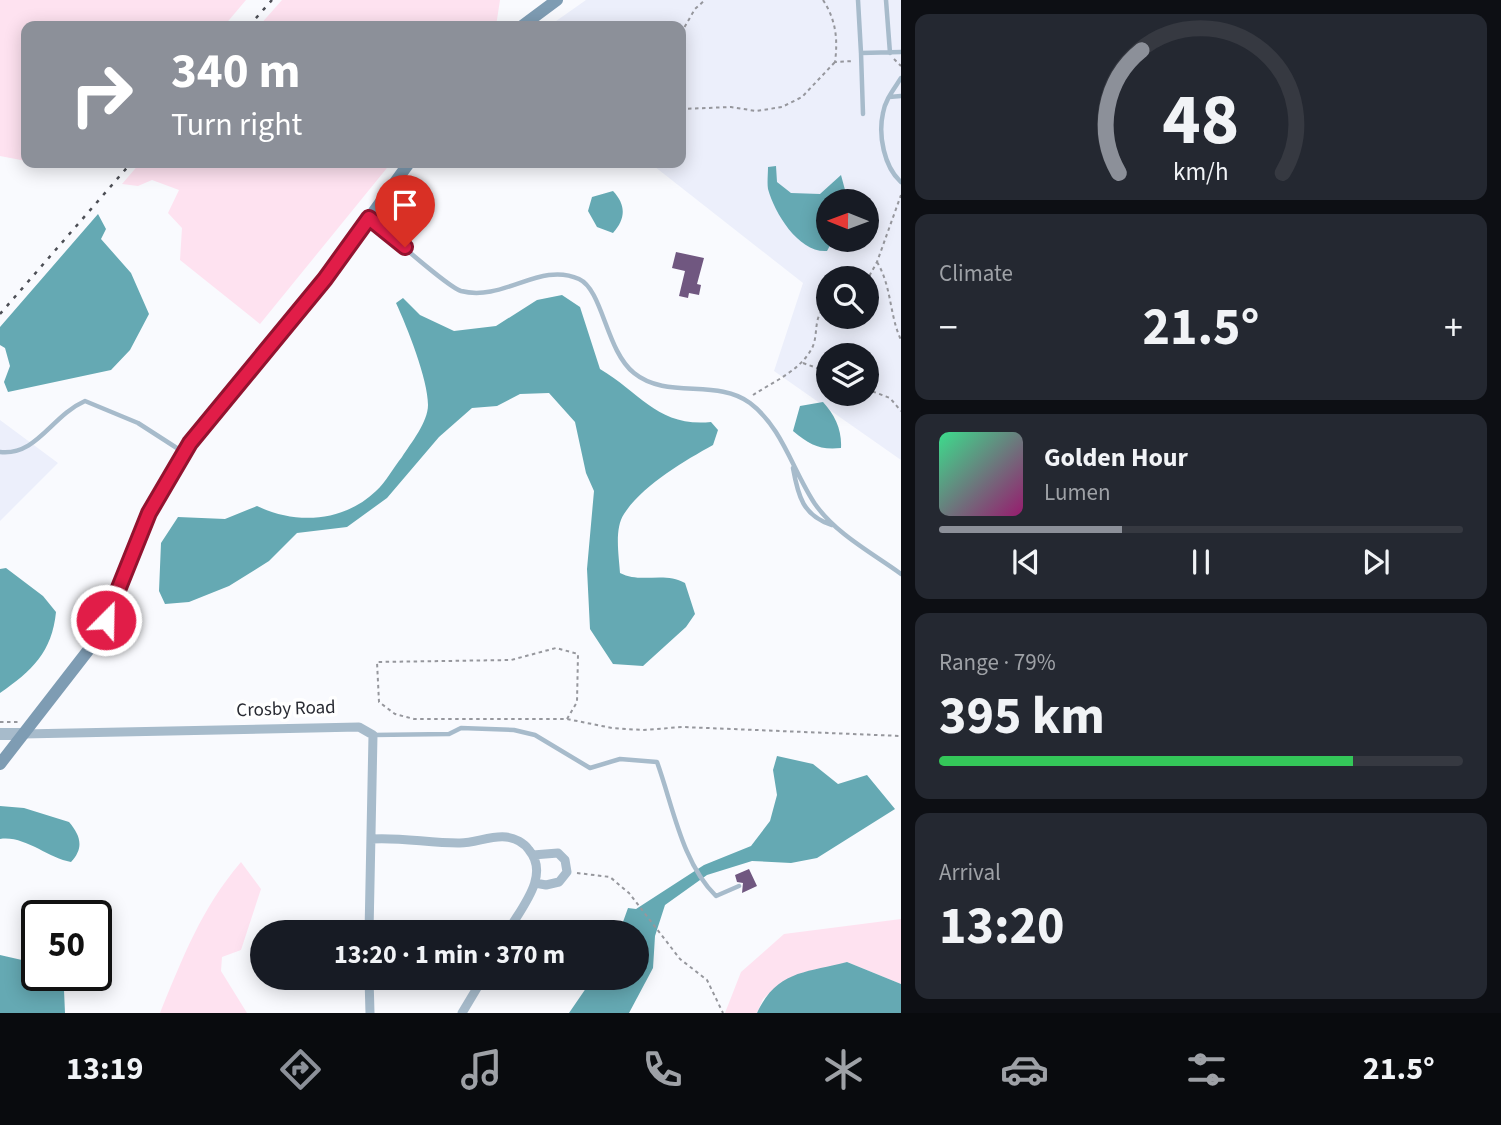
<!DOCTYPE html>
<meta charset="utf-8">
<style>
body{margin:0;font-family:"Source Sans 3",sans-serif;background:#242831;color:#f1f3f6;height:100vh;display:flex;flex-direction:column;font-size:26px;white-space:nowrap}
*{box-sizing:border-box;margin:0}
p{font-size:23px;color:#9ea1a6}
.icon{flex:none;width:38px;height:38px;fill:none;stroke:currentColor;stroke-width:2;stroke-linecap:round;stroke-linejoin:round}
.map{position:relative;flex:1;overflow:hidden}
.details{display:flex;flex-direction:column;gap:14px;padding:14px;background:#0d0f14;width:600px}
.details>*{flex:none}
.guide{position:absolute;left:21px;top:21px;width:665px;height:147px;border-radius:14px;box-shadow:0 4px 18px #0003;background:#8c9099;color:#fff;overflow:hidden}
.needle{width:46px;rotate:271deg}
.buttons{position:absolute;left:816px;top:189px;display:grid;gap:14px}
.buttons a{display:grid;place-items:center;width:63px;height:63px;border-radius:50%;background:#171b24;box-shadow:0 4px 18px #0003;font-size:35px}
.speed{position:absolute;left:21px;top:900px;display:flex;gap:14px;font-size:35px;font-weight:700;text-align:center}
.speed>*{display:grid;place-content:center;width:91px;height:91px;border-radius:50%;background:#171b24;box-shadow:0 4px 18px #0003;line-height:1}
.speed .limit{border:4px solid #111;border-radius:10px;background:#fff;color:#111}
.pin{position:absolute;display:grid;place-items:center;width:60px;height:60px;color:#fff;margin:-72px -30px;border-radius:50% 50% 50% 0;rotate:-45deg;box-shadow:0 0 7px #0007}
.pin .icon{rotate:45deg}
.me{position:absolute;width:77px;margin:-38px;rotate:23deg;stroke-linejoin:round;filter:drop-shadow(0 0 5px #0008)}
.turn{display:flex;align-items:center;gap:24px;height:147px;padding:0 35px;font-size:32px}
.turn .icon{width:91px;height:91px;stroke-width:2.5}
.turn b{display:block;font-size:49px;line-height:60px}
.big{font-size:52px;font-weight:700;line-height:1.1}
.details .widget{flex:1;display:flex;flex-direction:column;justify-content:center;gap:10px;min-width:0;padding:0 24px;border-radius:14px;background:#242831}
.details .dial{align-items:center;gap:0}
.dial svg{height:182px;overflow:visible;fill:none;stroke:#363941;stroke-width:7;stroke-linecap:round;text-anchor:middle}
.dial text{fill:#f1f3f6;stroke:none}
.song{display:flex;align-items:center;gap:21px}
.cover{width:84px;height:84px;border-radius:10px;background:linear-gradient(135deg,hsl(150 70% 55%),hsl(320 70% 35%))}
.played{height:7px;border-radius:4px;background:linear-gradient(90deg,#8c9099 35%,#363941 35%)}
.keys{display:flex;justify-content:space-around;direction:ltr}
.heat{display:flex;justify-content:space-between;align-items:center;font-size:38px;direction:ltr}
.charge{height:10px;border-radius:5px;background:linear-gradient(90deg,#34c759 79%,#363941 0)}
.trip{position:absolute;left:250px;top:920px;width:399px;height:70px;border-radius:35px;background:#171b24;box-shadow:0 4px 18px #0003;font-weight:700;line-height:70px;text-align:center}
.menu{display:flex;height:112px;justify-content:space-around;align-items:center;background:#090b0e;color:#9ea1a6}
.menu .icon{width:49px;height:49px}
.menu .current{color:#8c9099}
.menu b{font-size:32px;color:#f1f3f6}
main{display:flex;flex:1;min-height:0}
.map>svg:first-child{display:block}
.built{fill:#eceffb;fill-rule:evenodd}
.green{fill:#fee2f0}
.water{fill:#65a9b3}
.building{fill:#705780}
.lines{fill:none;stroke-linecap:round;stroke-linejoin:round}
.path{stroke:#96979d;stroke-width:2;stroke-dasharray:3.5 3.5;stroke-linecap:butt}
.service{stroke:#a7bbcb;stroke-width:4.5}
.minor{stroke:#a7bbcb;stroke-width:9}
.tertiary{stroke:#a7bbcb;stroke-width:12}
.secondary{stroke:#7e9cb3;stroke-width:12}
.rail{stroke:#4c4e55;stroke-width:2.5;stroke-dasharray:3.5 7;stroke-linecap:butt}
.route-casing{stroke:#92132f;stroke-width:18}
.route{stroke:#e11d48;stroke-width:12}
.labels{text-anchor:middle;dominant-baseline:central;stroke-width:7;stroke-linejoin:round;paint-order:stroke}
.street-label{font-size:19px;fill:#292b33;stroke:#fff}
</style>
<main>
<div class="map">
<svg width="901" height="1013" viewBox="0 0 901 1013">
<rect width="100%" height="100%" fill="#f9fafe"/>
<path class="built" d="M586 0H901V460L774 371 803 283 650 163H681V26H549ZM828 201H866V240H828ZM828 278H866V317H828ZM828 355H866V394H828Z
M0 420 58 463 0 521Z"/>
<path class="green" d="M0 0H246L224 26H26V161L0 156Z
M282 0H500L496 26H259Z
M140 163H391L260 324 180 260 182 228 168 213 179 190 152 180 138 186 122 184Z
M241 862 261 889 241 950 222 957 221 971 247 1013H160C183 957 201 909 241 862Z
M901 919V984L847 962 778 985 763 999 757 1013H725L741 972 784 934Z"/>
<path class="water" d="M776 166 777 182 791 193 820 194 841 175 848 201H828V240H833L827 251C799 253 775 214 768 189 767 183 768 174 768 167Z
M613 191C626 205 626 218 613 233L597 227 588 211 592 197Z
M98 214 106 229 101 239 131 273 149 314 130 350 111 370 8 392 4 382 10 366 5 348 0 345V327Z
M562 295 580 307 600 369C642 394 658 427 711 422L718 430 713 445C684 461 642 486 624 514 614 529 619 556 620 573 641 584 664 571 685 583L695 614 686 627 643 666 613 664 590 629 587 569 594 491 586 473 575 422 549 393 520 394 497 406 472 408 439 437 387 498 347 527 297 533 269 561 229 586 189 602 165 604 159 591 161 543 178 517 225 519 257 506C296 525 344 522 376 491 386 482 393 468 402 457 411 443 428 422 428 405 428 379 407 327 396 303L403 298 420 315 454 331 496 326 537 300Z
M823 402C835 415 842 430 841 448 819 450 810 445 793 431L800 406Z
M6 568 43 596 56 612C52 652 32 671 0 693V569Z
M777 756 813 764 838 784 867 775 895 809 817 858 791 863 752 861 707 875 665 905 655 936 653 968 629 1013H569L593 978H637V933H619L628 908 636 909 704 865 751 846 770 821 777 795 773 770Z
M0 806 24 808 69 822C81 836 84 848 71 862 48 858 24 835 0 839Z
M0 955 35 963 37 975H54L64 990 65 1013H0Z
M847 962 901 984V1013H757C777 970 806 973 847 962Z"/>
<path class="building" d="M676 252 704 258 697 284 701 285 699 295 689 293 688 298 679 296 685 271 672 268Z
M749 869 757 886 742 893 743 883 737 882 735 875Z"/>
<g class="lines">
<path class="path" d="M823 0C836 20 838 39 835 62L854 61
M681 33 695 9 705 0
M894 59 901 66
M681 109 731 107 756 111 782 107 802 97 835 62
M877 262C892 287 889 314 901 340
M866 282 877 262 901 195
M803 363 828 372
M866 389 890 398 901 411
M753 395C773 382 799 371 811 350 820 335 811 317 828 304
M567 719 577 702 578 654 556 648 511 660 377 662 379 702 395 714 414 719H567L612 728 642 730 683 727 901 736
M0 722H19
M577 873 610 877 629 893 680 959 707 980 723 1013"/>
<path class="service" d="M858 0 861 53 901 52
M886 0 890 53
M861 53 863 114
M901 78C894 89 885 100 883 113 878 135 884 167 901 182
M889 97 901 96
M370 219C386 231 447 287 461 291 504 302 540 261 579 279 603 290 606 351 634 373 667 400 717 378 750 403 782 427 793 471 815 504 836 534 872 553 901 574
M0 452C37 456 51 416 85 401L138 423 183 452
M793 468C798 496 803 516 832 525
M373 735 449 734 461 728 514 730 535 735 590 768 620 759 657 762C673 806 682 863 716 896L739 886"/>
<path class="minor" d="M23 734 359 727 373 735 369 933
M371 839C401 837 428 843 458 843 473 844 491 835 506 837 515 838 524 843 529 850 551 876 520 909 507 933
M533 855 558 853 565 860 567 872 559 882 546 885 535 883
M369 978 370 1013
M462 1013 483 978"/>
<path class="tertiary" d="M0 734H23"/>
<path class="secondary" d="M522 26 557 0
M0 764 90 648 106 620 149 513 190 443 325 279 409 163"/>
<path class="rail" d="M249 26 272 0
M0 314 131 163"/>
</g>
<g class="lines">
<g class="route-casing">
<path id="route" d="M106 620 149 513 190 443 325 279 369 218 405 247"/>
</g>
<use href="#route" class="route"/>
</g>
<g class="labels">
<g class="street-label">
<text transform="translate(286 709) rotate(-2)">Crosby Road</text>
</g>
</g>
</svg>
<div class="buttons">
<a><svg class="needle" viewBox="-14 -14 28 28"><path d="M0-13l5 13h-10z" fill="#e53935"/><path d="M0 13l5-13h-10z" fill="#9ea1a6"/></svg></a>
<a><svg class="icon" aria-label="search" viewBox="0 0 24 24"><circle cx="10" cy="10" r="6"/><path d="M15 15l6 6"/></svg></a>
<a><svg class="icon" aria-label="layers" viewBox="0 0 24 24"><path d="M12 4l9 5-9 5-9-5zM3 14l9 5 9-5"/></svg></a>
</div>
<div class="speed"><div class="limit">50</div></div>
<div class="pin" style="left:405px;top:247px;background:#d93025"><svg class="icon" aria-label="arrive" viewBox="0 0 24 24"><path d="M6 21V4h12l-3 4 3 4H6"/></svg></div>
<svg class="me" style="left:106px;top:620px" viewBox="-20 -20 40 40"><circle r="17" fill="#e11d48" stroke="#fff" stroke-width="3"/><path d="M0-11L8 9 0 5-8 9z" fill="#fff"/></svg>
<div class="trip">13:20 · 1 min · 370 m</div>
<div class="guide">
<div class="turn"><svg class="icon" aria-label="right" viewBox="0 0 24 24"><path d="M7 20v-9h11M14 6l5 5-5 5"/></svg><div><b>340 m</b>Turn right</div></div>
</div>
</div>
<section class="details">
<div class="widget dial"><svg viewBox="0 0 100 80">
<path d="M14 69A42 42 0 1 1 86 69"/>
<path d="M14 69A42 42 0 0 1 24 15" stroke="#8c9099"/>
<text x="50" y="56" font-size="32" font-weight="700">48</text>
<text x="50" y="72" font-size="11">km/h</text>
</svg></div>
<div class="widget"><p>Climate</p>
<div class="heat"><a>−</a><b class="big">21.5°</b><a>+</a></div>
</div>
<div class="widget">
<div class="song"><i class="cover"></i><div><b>Golden Hour</b><p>Lumen</p></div></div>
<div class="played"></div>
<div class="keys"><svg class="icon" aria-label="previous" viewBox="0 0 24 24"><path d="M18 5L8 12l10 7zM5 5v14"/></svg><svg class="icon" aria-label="pause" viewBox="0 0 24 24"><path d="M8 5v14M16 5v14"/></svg><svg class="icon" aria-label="next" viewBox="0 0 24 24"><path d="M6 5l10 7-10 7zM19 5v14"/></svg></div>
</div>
<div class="widget"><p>Range · 79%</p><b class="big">395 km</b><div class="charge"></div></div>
<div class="widget"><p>Arrival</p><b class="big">13:20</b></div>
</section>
</main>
<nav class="menu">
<b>13:19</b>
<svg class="icon current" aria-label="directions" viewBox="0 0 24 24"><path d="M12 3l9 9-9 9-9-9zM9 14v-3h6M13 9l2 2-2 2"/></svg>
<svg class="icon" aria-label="music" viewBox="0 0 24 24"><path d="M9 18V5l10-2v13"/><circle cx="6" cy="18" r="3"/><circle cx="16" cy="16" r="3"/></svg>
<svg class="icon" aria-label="phone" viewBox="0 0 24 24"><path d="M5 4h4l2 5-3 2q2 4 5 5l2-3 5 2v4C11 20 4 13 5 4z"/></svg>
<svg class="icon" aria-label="climate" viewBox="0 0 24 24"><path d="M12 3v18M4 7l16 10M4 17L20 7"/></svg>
<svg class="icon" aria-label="car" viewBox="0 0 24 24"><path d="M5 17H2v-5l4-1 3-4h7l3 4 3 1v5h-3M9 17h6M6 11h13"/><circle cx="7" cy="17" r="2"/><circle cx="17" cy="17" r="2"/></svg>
<svg class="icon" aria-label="filters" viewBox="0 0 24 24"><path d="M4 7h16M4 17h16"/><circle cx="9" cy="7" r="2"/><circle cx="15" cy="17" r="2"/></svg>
<b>21.5°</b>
</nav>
